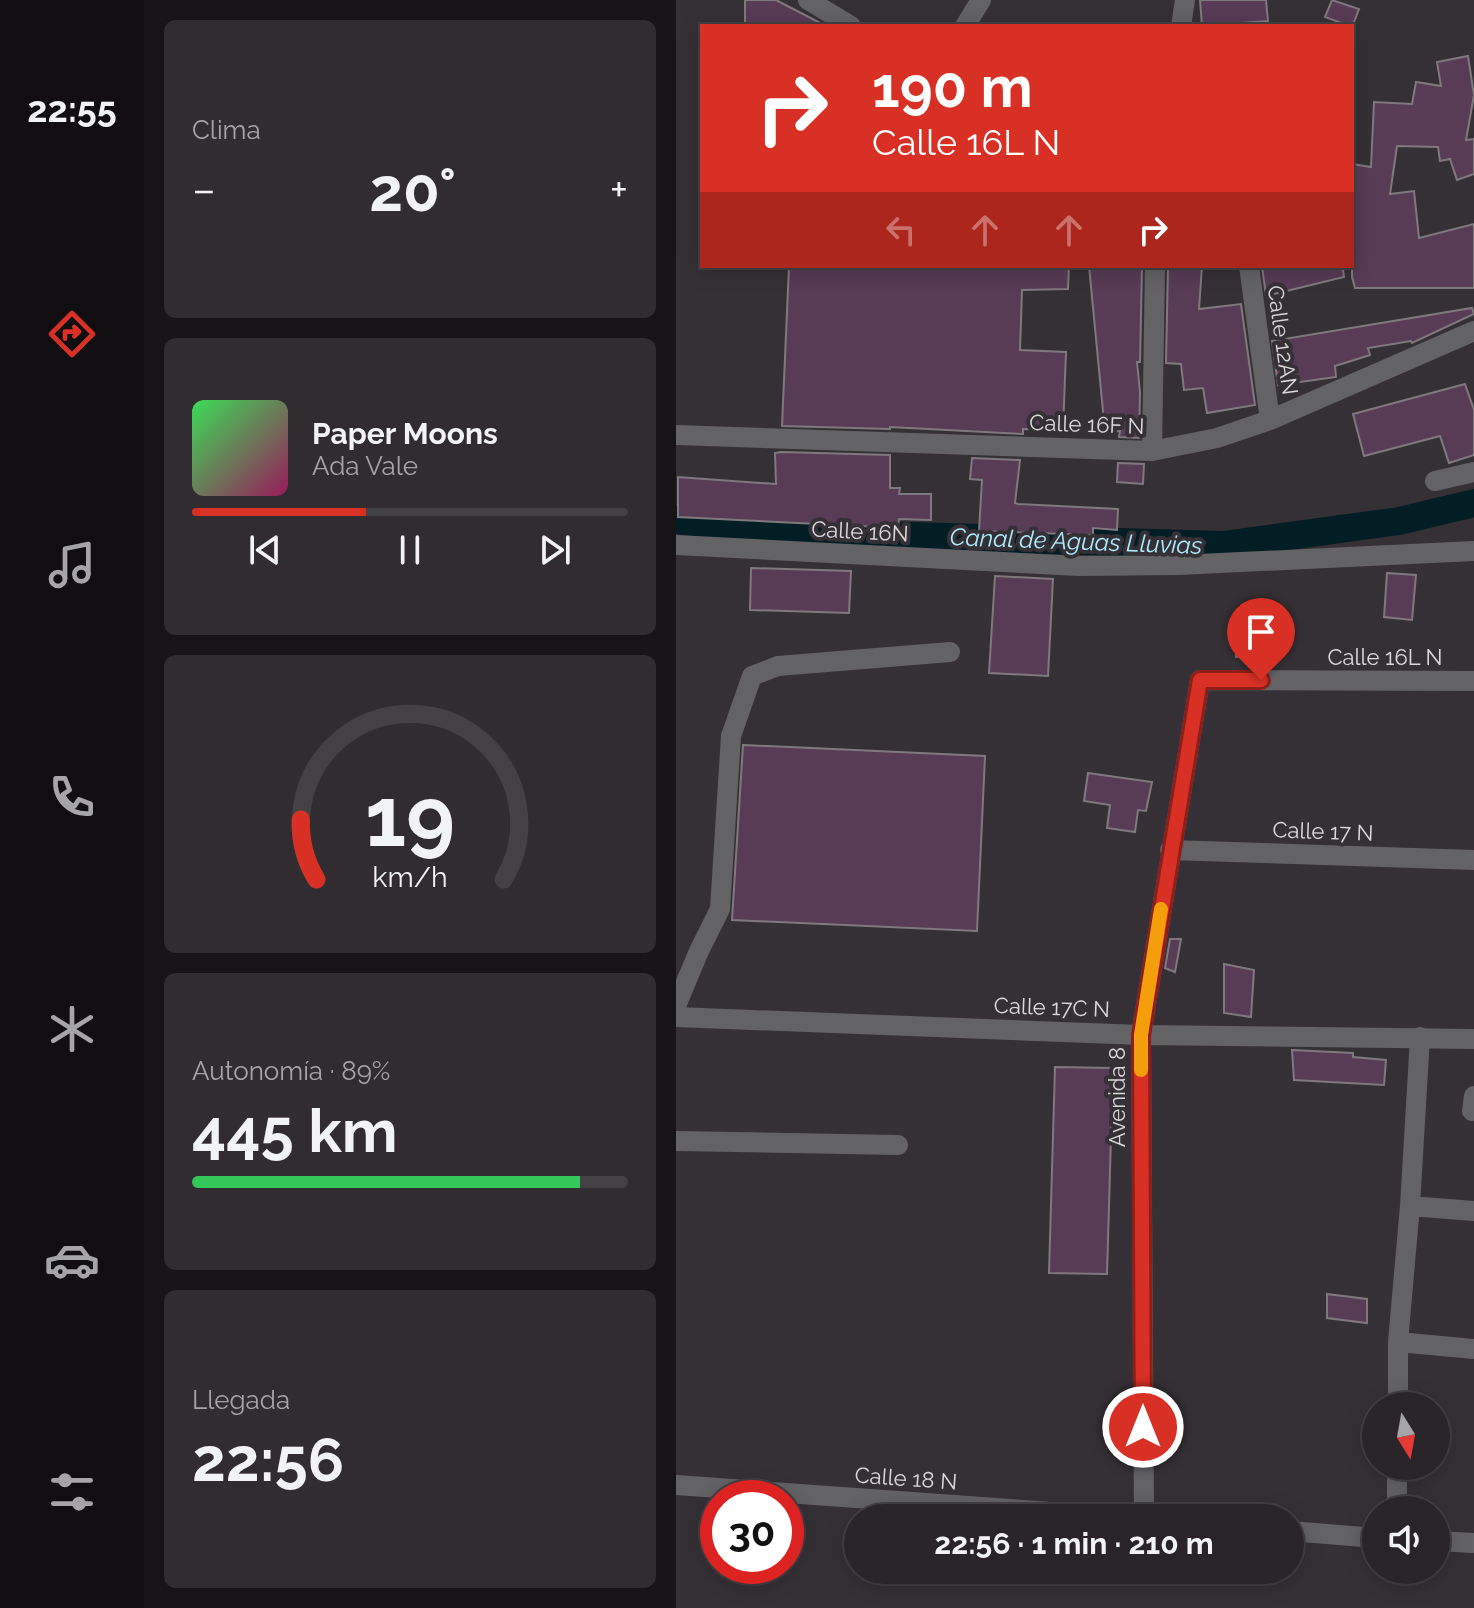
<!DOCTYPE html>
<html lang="es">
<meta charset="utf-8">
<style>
body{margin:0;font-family:Raleway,sans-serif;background:#302c30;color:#f1f3f6;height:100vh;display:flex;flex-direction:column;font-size:30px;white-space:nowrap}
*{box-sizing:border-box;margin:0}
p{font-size:26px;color:#a5a4a8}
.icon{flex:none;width:44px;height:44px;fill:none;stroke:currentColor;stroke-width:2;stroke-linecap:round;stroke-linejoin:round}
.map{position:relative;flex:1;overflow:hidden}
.panel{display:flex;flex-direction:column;gap:20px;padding:20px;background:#161416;width:532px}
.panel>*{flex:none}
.top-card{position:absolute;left:24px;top:24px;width:654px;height:244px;border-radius:0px;box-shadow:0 4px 20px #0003,0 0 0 2px #444145;background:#d93025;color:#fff;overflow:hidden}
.needle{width:52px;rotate:169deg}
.fabs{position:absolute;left:686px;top:1392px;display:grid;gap:16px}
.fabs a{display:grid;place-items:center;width:88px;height:88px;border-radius:50%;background:#282428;box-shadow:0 4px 20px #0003,0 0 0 2px #444145;font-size:40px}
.speed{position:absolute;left:24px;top:1480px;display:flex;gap:16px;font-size:40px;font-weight:700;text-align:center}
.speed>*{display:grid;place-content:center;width:104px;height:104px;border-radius:50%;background:#282428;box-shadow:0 4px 20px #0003,0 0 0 2px #444145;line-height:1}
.speed .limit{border:12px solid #d22;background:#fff;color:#111}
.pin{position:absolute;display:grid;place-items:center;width:68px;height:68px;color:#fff;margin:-82px -34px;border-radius:50% 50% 50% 0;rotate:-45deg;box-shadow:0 0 8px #0007}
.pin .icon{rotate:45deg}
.me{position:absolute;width:88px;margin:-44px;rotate:0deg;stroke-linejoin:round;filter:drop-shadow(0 0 6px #0008)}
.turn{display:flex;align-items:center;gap:28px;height:168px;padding:0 40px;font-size:36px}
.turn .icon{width:104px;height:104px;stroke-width:2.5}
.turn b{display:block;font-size:56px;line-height:68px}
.lanes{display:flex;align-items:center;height:76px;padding:0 40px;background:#0003;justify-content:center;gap:40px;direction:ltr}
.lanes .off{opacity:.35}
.big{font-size:60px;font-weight:700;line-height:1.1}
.panel .card{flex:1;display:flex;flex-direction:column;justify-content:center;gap:12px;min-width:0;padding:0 28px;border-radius:12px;background:#302c30}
.panel .dial{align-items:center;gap:0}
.dial svg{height:208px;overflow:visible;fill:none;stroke:#444145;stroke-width:7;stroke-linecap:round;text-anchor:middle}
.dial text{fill:#f1f3f6;stroke:none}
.song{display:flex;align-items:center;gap:24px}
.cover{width:96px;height:96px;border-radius:12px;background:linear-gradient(135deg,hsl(130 70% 55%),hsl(330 70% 35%))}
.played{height:8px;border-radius:4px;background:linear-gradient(90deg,#d93025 40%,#444145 40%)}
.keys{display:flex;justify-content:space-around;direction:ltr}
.heat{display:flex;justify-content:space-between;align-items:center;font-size:44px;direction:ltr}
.charge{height:12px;border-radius:6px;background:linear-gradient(90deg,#34c759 89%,#444145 0)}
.trip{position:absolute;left:168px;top:1504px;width:460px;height:80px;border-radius:40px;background:#282428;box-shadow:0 4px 20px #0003,0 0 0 2px #444145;font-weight:700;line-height:80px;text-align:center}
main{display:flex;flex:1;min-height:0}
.tabs{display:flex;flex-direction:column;width:144px;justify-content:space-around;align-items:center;background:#100e10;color:#a5a4a8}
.tabs .icon{width:56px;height:56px}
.tabs .active{color:#d93025}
.tabs b{font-size:36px;color:#f1f3f6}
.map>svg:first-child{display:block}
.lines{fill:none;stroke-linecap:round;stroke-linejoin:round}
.canal{stroke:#031d24;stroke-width:28}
.building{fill:#583b55;stroke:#7f797e;stroke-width:2}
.minor{stroke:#636366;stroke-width:20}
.route-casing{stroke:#8d1f18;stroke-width:20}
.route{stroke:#d93025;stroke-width:14}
.slow{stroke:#f59e0b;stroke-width:14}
.labels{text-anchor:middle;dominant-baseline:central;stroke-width:8;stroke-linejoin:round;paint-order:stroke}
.street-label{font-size:22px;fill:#dbd8dc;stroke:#353035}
.water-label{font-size:24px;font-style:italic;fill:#abecff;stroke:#353035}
</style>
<main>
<nav class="tabs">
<b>22:55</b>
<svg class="icon active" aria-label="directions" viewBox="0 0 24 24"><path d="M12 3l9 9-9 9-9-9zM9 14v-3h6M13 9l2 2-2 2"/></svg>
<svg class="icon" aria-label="music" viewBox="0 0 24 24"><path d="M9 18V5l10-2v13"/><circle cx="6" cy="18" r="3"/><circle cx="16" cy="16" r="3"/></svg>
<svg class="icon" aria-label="phone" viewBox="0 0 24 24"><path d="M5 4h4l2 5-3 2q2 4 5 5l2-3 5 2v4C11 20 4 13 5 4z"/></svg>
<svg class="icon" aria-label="climate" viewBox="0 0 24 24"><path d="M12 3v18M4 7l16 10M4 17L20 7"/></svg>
<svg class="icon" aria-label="car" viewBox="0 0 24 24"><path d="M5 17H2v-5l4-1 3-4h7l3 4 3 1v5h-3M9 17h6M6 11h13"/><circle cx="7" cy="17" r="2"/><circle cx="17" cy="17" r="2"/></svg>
<svg class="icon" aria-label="filters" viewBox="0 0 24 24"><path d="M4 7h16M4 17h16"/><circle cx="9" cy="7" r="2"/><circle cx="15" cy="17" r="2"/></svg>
</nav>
<section class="panel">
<div class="card"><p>Clima</p>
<div class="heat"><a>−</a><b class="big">20°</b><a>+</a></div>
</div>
<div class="card">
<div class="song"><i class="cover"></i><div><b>Paper Moons</b><p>Ada Vale</p></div></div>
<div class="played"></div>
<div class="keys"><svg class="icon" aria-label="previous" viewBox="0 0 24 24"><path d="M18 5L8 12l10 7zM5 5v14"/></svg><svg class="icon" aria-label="pause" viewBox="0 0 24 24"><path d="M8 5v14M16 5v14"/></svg><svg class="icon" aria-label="next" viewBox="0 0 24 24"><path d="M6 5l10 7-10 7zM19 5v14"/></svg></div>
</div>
<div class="card dial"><svg viewBox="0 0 100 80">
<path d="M14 69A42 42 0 1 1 86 69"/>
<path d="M14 69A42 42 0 0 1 8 46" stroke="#d93025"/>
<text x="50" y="56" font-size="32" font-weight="700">19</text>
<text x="50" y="72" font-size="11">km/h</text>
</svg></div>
<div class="card"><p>Autonomía · 89%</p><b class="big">445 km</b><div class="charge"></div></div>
<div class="card"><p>Llegada</p><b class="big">22:56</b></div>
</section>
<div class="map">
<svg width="798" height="1608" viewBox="0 0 798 1608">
<rect width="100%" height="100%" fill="#353035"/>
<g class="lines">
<path class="canal" d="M0 520 93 532 547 545 723 521 798 503"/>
</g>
<path class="building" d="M69 0H100L150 26H69Z
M524 0H590L592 21 526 26Z
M656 0 683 9 676 27 649 17Z
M792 56 798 95 790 140 798 139V174L781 180 774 159 764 161 762 147 721 146 714 194 738 191 743 238 798 224V288H679L676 277V164L695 167 698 102 736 104 740 82 765 86 761 62Z
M113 266H393L392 289 346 290 344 350 390 352 387 430 347 429V434L214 427V429L106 426Z
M413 266H466L464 362H461L464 392 463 438 443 437 444 431 429 432Z
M492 266H526L523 309 565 304 579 405 531 413 527 388 508 390 505 364 490 363Z
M586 266H604V269H667L668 277 590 296Z
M796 308 798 314 736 343 735 341 692 348 694 355 659 366 660 377 602 385 596 341Z
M789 384 798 410V455L773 463 764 436 688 456 677 414Z
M105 452 214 455V488H224L223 494H255V520L223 519 222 528 2 517V477L100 484 99 453Z
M296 458 344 460 339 503 342 504 442 509 441 530 417 528V535L303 531 306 480 294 479Z
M442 463 468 464 467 484 441 482Z
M75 568 175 571 173 613 74 610Z
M711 573 740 575 736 620 708 617Z
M319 576 377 579 372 676 313 673Z
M558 615 587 617V655L560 657Z
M67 745 309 756 301 931 56 920Z
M412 773 476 782 470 811 462 810 459 832 431 828 434 805 408 801Z
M494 939H505L499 972 489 968Z
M548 964 578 970 575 1017 548 1013Z
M616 1050 677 1053V1057L710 1060 708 1085 618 1080Z
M379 1067 437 1068 431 1274 373 1273Z
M651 1294 691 1299V1323L651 1318Z"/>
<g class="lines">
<path class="minor" d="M132 0 175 26
M289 26 305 0
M505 26 509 0
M573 266 594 420
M0 435 476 451 541 438 594 420 798 331
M476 451 479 266
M759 481 798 472
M0 545 403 566 502 565 798 551
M494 850 798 860
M0 1006 23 951 44 909 55 736 76 676 102 666 274 652
M0 1017 465 1035 798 1039
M796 1111 798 1096
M0 1141 222 1145
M734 1206 798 1211
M722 1342 798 1349
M722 1406V1342L734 1206 744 1037
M0 1485 458 1518
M721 1510V1466
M468 1518 465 1035 524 680 798 681
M614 1531 700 1538
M760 1541 798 1543"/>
</g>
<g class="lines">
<g class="route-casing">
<path id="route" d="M467 1427 465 1035 524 680H585"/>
</g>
<use href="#route" class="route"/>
<path class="slow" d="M465 1070V1035L485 909"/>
</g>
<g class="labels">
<g class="street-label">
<text transform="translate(607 340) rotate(82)">Calle 12AN</text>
<text transform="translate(411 424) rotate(2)">Calle 16F N</text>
<text transform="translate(184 531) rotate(3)">Calle 16N</text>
<text x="709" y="657">Calle 16L N</text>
<text transform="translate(647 831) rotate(2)">Calle 17 N</text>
<text transform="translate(376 1007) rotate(2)">Calle 17C N</text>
<text transform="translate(441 1097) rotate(-90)">Avenida 8</text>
<text transform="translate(230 1478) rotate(4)">Calle 18 N</text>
</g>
<g class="water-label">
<text transform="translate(400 541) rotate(2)">Canal de Aguas Lluvias</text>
</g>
</g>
</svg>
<div class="fabs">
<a><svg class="needle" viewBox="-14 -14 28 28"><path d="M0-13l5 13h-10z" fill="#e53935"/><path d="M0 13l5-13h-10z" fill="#a5a4a8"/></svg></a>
<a><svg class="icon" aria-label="sound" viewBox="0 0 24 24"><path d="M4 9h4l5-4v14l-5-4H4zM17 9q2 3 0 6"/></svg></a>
</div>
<div class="speed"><div class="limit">30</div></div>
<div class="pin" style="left:585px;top:680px;background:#d93025"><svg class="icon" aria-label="arrive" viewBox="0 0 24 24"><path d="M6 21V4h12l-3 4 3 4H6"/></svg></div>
<svg class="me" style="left:467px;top:1427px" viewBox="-20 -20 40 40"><circle r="17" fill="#d93025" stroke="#fff" stroke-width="3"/><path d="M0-11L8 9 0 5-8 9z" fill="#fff"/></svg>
<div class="trip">22:56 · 1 min · 210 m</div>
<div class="top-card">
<div class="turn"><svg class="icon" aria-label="right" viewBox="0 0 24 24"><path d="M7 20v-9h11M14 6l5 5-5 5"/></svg><div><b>190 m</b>Calle 16L N</div></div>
<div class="lanes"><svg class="icon off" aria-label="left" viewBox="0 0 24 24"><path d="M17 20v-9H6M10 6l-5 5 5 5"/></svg><svg class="icon off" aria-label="ahead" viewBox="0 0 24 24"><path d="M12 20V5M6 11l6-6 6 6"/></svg><svg class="icon off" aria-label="ahead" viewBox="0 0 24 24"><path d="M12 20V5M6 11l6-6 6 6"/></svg><svg class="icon" aria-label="right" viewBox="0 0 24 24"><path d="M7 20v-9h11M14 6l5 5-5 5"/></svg></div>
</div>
</div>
</main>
